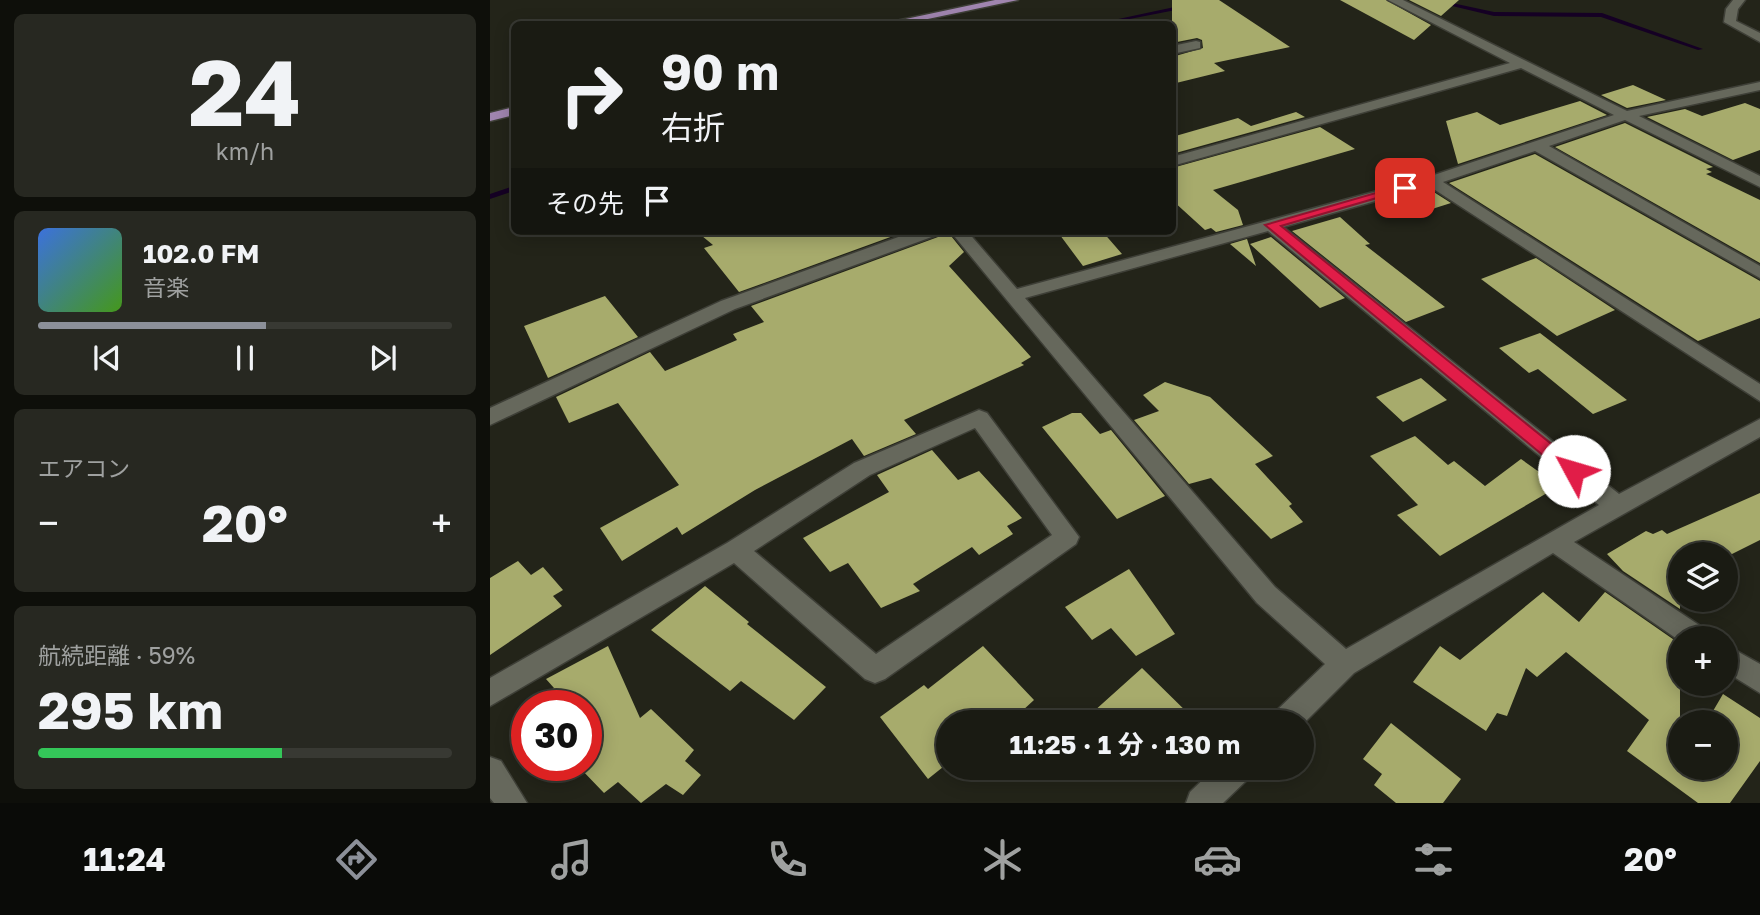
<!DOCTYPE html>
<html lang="ja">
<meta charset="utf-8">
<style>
body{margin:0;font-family:"Golos Text","Noto Sans JP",sans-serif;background:#272821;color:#f1f3f6;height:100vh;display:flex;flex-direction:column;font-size:26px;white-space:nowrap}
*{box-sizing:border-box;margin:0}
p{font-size:23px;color:#9fa1a0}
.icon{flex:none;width:38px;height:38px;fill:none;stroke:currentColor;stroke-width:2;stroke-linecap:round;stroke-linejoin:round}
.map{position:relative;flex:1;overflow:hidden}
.side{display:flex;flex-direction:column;gap:14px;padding:14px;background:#0e0f0a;width:490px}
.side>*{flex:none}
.hud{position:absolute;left:21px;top:21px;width:665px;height:214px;border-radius:10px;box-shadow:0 4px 18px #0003,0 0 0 2px #383933;background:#1a1b13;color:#f1f3f6;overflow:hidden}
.controls{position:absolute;left:1178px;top:542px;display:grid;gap:14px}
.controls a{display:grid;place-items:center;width:70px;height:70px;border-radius:50%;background:#1a1b13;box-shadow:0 4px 18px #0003,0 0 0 2px #383933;font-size:35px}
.speed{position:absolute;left:21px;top:690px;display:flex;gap:14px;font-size:35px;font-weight:700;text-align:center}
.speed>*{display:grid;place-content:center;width:91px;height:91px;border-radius:50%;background:#1a1b13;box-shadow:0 4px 18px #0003,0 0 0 2px #383933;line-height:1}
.speed .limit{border:10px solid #d22;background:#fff;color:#111}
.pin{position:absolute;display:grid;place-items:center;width:60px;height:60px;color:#fff;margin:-30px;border-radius:14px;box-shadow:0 4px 10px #0006}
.me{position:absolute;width:77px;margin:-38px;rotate:309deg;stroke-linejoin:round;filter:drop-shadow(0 0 5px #0008)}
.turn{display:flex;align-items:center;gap:24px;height:147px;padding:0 35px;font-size:32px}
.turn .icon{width:91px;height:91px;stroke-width:2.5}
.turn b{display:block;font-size:49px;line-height:60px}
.then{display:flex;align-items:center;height:66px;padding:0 35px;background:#0003;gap:14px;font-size:26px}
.big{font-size:52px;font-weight:700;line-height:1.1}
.side .widget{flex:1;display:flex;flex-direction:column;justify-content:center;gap:10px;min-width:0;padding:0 24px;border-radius:10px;background:#272821}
.side .dial{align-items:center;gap:0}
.dial b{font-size:91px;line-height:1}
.song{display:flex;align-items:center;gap:21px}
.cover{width:84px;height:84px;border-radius:10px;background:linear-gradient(135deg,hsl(220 70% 55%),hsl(100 70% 35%))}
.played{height:7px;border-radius:4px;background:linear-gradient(90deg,#8c9099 55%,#383933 55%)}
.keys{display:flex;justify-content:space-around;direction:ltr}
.heat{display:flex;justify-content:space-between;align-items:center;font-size:38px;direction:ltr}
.charge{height:10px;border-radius:5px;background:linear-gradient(90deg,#34c759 59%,#383933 0)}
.trip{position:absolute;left:446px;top:710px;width:378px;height:70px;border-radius:35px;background:#1a1b13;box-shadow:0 4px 18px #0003,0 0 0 2px #383933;font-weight:700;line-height:70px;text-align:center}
.dock{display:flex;height:112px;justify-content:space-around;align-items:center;background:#0a0b08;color:#9fa1a0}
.dock .icon{width:49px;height:49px}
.dock .on{color:#8c9099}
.dock b{font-size:32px;color:#f1f3f6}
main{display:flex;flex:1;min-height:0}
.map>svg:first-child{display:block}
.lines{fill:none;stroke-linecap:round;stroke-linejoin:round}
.stream{fill:#150024;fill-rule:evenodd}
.building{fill:#a7ab6c}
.minor-casing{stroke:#3e3f37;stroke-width:3}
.major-casing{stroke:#3e3f37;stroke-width:3}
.minor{fill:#66685c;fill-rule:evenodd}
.major{fill:#a085af;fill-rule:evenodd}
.route{fill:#e11d48;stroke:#92132f;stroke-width:2}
</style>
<main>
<section class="side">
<div class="widget dial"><b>24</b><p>km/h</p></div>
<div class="widget">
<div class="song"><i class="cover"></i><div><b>102.0 FM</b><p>音楽</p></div></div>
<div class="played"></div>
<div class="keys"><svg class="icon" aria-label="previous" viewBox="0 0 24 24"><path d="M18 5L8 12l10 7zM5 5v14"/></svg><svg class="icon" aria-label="pause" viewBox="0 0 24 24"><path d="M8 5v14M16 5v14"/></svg><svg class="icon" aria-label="next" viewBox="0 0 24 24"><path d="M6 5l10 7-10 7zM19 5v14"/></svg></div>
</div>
<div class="widget"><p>エアコン</p>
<div class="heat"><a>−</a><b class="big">20°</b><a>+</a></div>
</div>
<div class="widget"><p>航続距離 · 59%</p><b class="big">295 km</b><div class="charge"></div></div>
</section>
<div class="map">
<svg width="1270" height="803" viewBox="0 0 1270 803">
<rect width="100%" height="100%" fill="#232419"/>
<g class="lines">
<path class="stream" d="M937 0H948L1004 12 1112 13 1213 49 1208 50 1111 17 1004 16Z
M694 5 697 7 696 8 614 24H605Z
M24 186V191L0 199V194Z"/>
</g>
<path class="building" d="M682 0H729L800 47 724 63 735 71 682 84V57L713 48 712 40 707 38 682 43Z
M850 0H896L941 25 924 40Z
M919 0H969L951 16Z
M1143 85 1176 100 1137 108 1111 95Z
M1090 101 1117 115 968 164 956 121 987 112 1010 125Z
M1255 103 1270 109V150L1243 160 1157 117 1195 109 1212 116Z
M806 112 815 117 682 154V137L748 118 761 126Z
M1135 123 1223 167 1216 169 1222 172 1216 174 1270 200V263L1065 147Z
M830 127 865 149 723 190 748 210 753 225 726 232 721 228 715 230 682 200V168Z
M1045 154 1270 281V318L1208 341 959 183Z
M939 189 961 203 942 209 918 195Z
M850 217 880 244 875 245 955 307 916 322 802 231Z
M206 231H417L249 292 214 248 223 245Z
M452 231H457L474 252 459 266 541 357 531 363 534 365 414 420 426 434 374 456 362 439 265 490 192 535 187 527 132 561 110 528 189 485 128 403 79 423 66 397 160 352 175 371 247 340 243 334 274 322 261 306 448 237Z
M567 231H612L632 254 593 266Z
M781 237 855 298 830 308 760 244Z
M757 239 766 266 740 244Z
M1046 258 1125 310 1067 336 991 279Z
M115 296 148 337 58 378 34 326Z
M1050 333 1137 400 1103 414 1048 369 1039 373 1009 348Z
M931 378 957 400 913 422 886 397Z
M675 382 720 397 783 456 765 464 802 504 799 506 813 522 781 539 721 478 699 484 644 420 669 411 653 395Z
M582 413H591L610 434 621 430 675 496 627 519 552 427Z
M925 436 958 465 964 461 995 486 1031 459 1069 486 950 556 907 515 928 505 880 456Z
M442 450 468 480 489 471 532 518 517 526 523 534 489 555 482 547 423 584 430 591 391 608 358 563 340 572 313 538 399 492 387 475Z
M1270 493V540L1236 557 1190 555V600H1201L1190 606V609L1133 571 1117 554 1156 531 1163 534 1172 530 1177 534Z
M28 561 41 575 53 567 73 590 63 596 72 606 0 655V578Z
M639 569 685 634 646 656 621 628 602 640 575 607Z
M215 586 259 622 257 624 336 687 304 720 251 681 240 691 161 630Z
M1053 592 1089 622 1115 592 1190 644V768H1236V723H1216L1233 694 1270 718V761L1240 803H1208L1137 751 1159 720 1076 652 1047 677 1036 668 1017 716 1007 713 996 731 923 682 950 646 970 660Z
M118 646 150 718 161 709 204 750 195 761 211 775 193 795 176 784 151 803 128 782 114 793 89 767 96 765V705H36L64 688 56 679Z
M493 646 544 700 519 723H458V763L438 779 390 717 434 685 438 689Z
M652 668 708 723H615L603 712Z
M901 723 971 779 953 803H906L884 785 892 774 873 759Z"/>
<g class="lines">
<g class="minor-casing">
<path id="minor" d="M898 0H913L1137 111 1270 82V90L1149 116 1270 176V187L1135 120 1059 146 1270 266V278L1045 151 953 182 1270 384V401L939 186 793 227 1129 494 1270 419V437L1084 542 1218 631 1222 639 1190 641 1063 553 864 673 812 725 780 723 784 713 835 664 767 603 460 231H477L527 289 935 178 1124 115 1031 68 682 166V157L1020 63ZM778 231 1109 505 856 649 785 587 535 298Z
M1243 0H1255L1248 9 1246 21 1270 33V42L1234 22 1236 9Z
M706 41 710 42V48L682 54V46Z
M425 231H449L447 235 245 309 0 425V408L231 301Z
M489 410 497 413 589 537 586 544 395 679 385 683 375 679 244 563 0 706V678L237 543 364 463ZM485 428 562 535 386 654 264 551 380 475Z
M1236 645 1270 664V693L1236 672Z
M0 757 11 761 37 803H4L0 798Z
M725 768H762L758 779 733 803H696L700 792Z"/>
</g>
<g class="major-casing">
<path id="major" d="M505 0H528L414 24H392Z
M24 107V115L0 121V113Z"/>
</g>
<use href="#minor" class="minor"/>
<use href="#major" class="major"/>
</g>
<path class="route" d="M910 186 921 188 791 226 1090 467 1092 471 1090 476H1078L775 225Z"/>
</svg>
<div class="controls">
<a><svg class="icon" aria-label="layers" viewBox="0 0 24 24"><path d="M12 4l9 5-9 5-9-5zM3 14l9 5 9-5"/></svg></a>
<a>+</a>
<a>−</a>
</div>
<div class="speed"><div class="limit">30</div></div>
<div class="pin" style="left:915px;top:188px;background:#d93025"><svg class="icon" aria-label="arrive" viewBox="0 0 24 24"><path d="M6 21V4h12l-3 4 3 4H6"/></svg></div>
<svg class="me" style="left:1084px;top:471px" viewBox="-20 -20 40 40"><circle r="19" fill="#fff"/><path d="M0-13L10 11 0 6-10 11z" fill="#e11d48"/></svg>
<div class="trip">11:25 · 1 分 · 130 m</div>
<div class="hud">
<div class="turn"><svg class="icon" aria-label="right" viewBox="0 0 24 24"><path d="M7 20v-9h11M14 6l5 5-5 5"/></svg><div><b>90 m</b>右折</div></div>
<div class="then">その先<svg class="icon" aria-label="arrive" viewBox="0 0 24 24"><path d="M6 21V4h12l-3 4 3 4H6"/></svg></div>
</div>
</div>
</main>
<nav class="dock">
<b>11:24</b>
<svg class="icon on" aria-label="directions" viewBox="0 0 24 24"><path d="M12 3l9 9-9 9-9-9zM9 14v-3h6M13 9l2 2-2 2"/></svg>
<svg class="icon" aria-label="music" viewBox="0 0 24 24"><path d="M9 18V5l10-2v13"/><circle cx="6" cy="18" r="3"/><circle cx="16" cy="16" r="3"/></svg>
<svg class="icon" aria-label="phone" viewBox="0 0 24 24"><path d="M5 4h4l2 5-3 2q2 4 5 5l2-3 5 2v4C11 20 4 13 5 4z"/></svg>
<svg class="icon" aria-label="climate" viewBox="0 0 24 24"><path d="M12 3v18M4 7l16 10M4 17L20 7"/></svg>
<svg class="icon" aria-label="car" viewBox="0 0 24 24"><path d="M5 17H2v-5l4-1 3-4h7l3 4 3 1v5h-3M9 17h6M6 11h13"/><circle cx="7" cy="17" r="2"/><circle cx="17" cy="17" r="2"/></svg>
<svg class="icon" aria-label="filters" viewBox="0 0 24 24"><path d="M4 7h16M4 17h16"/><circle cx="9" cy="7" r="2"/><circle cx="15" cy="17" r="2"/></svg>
<b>20°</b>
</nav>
